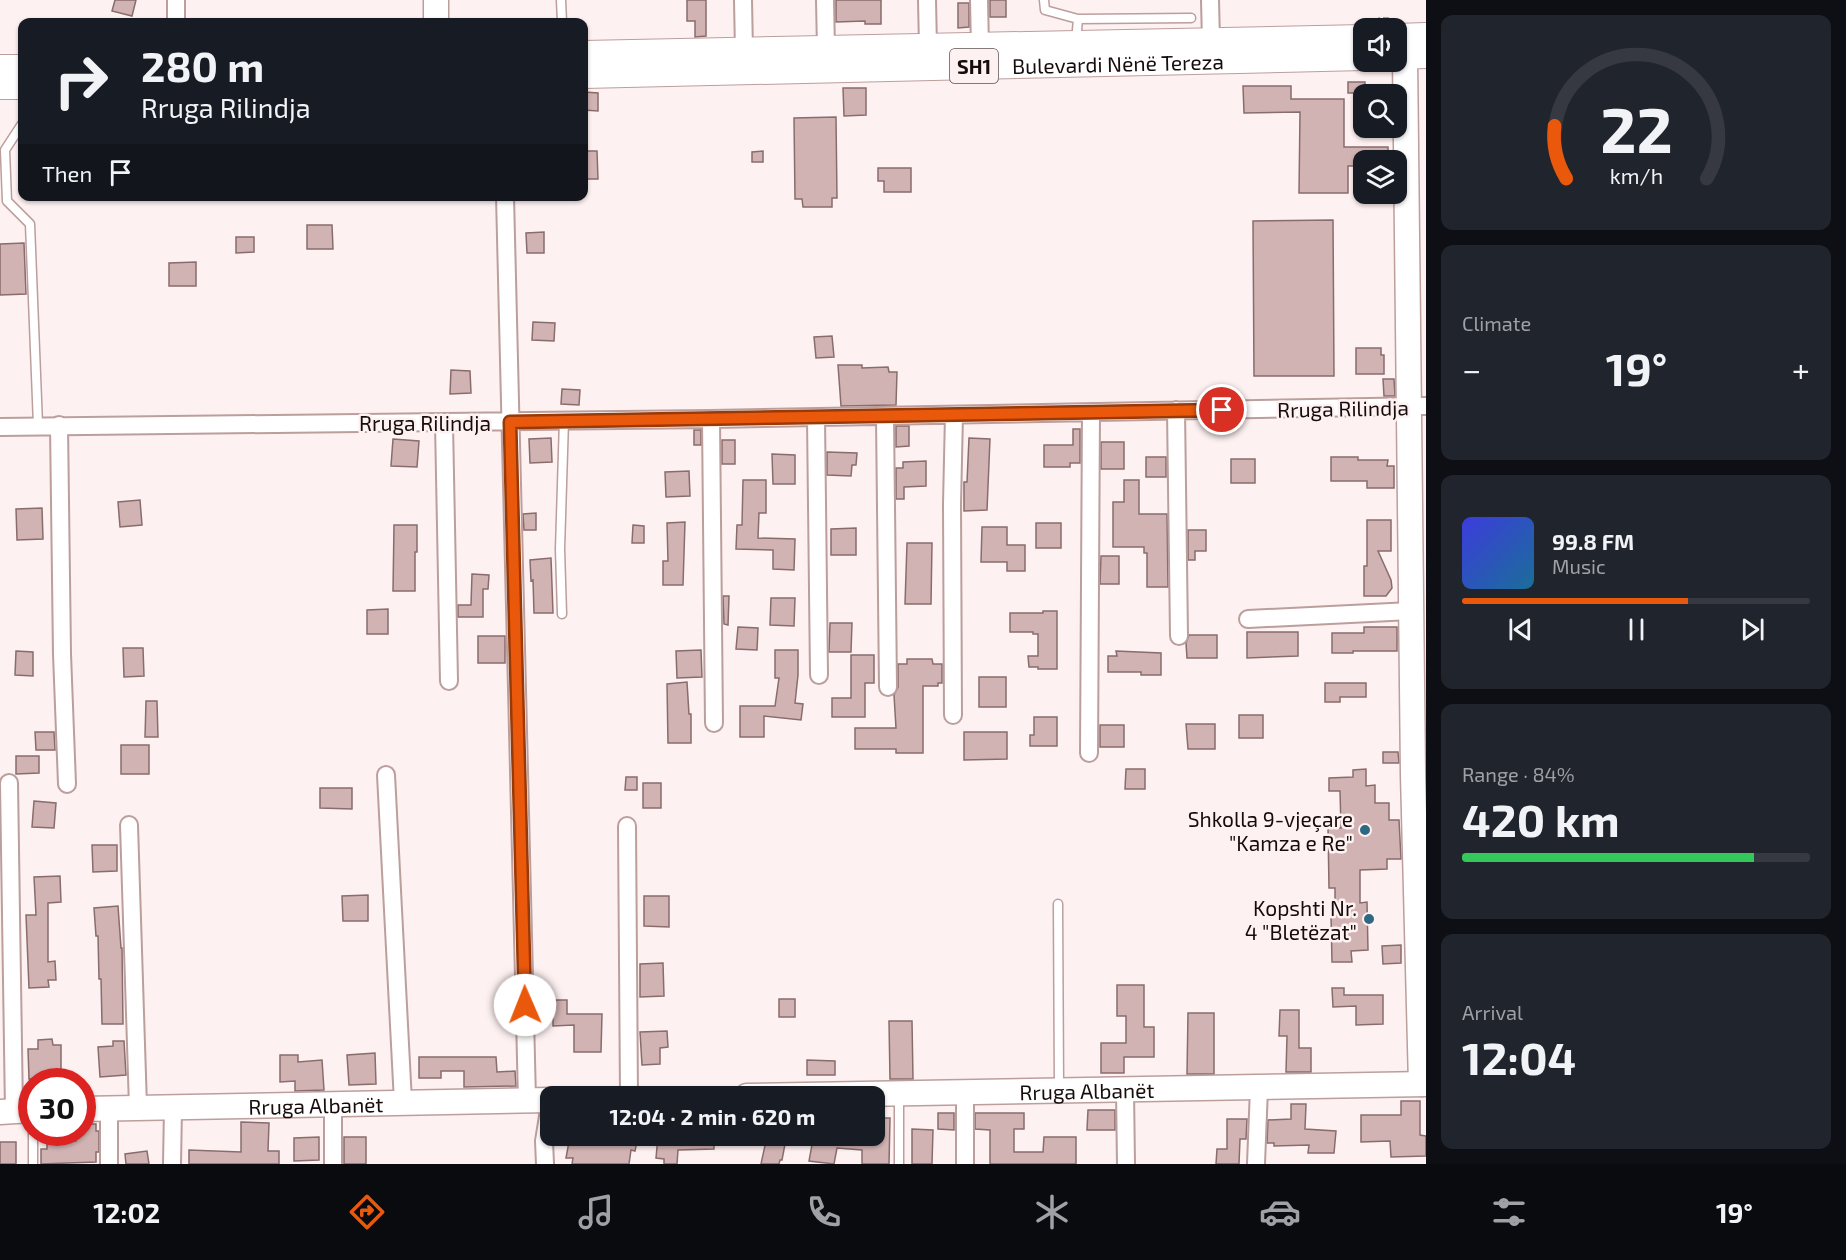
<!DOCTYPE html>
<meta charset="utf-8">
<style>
body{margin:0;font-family:"Exo 2",sans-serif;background:#20242c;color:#f1f3f6;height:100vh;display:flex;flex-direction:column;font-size:22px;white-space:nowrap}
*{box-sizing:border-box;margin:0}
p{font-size:20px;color:#9ea1a6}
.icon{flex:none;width:33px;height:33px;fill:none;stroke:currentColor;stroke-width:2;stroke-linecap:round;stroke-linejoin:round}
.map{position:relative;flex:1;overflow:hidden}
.panel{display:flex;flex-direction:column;gap:15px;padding:15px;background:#0d0f14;width:420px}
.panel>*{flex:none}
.guide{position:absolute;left:18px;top:18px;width:570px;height:183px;border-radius:12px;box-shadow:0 2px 4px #0004;background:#171b24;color:#f1f3f6;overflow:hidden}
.fabs{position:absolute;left:1353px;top:18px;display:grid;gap:12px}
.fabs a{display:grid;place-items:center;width:54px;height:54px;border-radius:12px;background:#171b24;box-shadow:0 2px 4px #0004;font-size:30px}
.speed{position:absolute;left:18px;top:1068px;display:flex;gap:12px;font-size:30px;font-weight:700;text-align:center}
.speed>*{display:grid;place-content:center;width:78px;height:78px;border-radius:50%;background:#171b24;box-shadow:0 2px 4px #0004;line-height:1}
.speed .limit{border:9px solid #d22;background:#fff;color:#111}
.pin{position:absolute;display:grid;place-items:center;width:51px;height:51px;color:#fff;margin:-26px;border:3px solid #fff;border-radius:50%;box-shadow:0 2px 6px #0007}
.me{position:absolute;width:66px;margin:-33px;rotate:359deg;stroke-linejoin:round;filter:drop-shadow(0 0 4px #0008)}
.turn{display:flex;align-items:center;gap:21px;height:126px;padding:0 24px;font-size:27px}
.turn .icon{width:78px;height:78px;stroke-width:2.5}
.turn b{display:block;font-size:42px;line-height:51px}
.then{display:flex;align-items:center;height:57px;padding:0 24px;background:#0003;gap:12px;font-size:22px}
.big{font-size:45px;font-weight:700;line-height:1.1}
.panel .card{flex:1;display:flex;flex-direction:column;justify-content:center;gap:9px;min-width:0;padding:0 21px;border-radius:12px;background:#20242c}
.panel .dial{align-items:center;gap:0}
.dial svg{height:156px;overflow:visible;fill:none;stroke:#363941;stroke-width:7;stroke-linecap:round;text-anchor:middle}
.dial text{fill:#f1f3f6;stroke:none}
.song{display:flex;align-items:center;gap:18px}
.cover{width:72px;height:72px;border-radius:9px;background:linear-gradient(135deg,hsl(240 70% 55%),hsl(200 70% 35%))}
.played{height:6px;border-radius:3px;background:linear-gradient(90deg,#ea580c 65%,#363941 65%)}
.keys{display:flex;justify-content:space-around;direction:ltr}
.heat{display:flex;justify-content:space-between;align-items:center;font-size:33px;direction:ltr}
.charge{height:9px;border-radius:4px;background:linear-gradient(90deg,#34c759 84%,#363941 0)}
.trip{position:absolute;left:540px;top:1086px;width:345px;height:60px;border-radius:12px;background:#171b24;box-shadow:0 2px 4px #0004;font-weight:700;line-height:60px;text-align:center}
.tab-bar{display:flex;height:96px;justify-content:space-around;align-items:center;background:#090b0e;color:#9ea1a6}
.tab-bar .icon{width:42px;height:42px}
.tab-bar .on{color:#ea580c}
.tab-bar b{font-size:27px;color:#f1f3f6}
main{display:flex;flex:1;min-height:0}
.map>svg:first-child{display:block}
.building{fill:#d2b3b3;stroke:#896c6c;stroke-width:1.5}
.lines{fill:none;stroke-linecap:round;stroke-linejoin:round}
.lane-casing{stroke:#bc9e9d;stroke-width:11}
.street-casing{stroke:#bc9e9d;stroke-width:20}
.secondary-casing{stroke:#bc9e9d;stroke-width:27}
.primary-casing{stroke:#bc9e9d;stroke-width:28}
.path{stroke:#a99d9d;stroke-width:2;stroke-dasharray:6 3;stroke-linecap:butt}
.lane{stroke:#fff;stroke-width:8}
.street{stroke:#fff;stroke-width:16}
.secondary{stroke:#fff;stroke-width:24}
.primary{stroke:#fff;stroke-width:26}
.route-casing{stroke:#983908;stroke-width:15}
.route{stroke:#ea580c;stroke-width:10}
.poi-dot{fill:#2f6981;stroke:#fef1f1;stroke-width:2}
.labels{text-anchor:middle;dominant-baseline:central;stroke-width:5;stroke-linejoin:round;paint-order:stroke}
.shield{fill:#fef1f1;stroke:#5c5151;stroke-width:1.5}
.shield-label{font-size:20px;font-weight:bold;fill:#160c0c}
.street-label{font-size:21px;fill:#160c0c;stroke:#fef1f1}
.poi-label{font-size:21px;fill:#160c0c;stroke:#fef1f1;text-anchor:end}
</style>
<main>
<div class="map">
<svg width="1426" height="1164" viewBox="0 0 1426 1164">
<rect width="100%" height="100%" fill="#fef1f1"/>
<path class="building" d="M115 0H136L132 16 112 11Z
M687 0H706V36L695 37V21H687Z
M836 0H881V24H865V21L836 22Z
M990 0H1006V17H990Z
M958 3H969V27L958 28Z
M1348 82H1365V93H1348Z
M1243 86H1291V99H1344V147H1388V160H1364V166H1348V193H1299L1300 112 1244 113Z
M843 88H866V115L844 116Z
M584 92 598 93V111L584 110Z
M836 117 837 198H832V207H803L802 199H795L794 118Z
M584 151H597L598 179H584Z
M763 151V162H752V152Z
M878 168H911V192H884V181H878Z
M1333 220 1334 376H1254L1253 221Z
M307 225H332L333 249H307Z
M544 232V253H527L526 233Z
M236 237H254V252L236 253Z
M24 243 26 294 0 295V244Z
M196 262V286H169V263Z
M533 322 555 323 554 341 532 340Z
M832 336 834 357 816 358 814 337Z
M1356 348H1381V355H1384V374H1356Z
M838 365H862V368L888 367 889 372H897L896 405 841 406Z
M451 370 470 371 471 393 450 394Z
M1383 379H1394L1395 396H1384Z
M562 389 580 390 579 405 561 404Z
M896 426H909V446L896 447Z
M1073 429H1080V463H1070V467H1044V445H1073Z
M694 430H701V445H694Z
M551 438 552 462 530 463 529 439Z
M969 438 990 439 987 510 964 511V482H967Z
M393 439 419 441 417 467 391 466Z
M722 440H735V464H722Z
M1101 442H1124V469H1101Z
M827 452 857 453 856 465H852L851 476 827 475Z
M772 454 795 455V484H773Z
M1146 457H1166V477H1146Z
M1331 457H1358V460H1388L1387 466H1394V488H1367V481H1331Z
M1231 459H1255V483H1231Z
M926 461V486L904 487V499H896V468H903V462Z
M689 471 690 496 666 497 665 472Z
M743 480H766V513H759L758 538 795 539 794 570 773 569V550L736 549 737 525H742Z
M1124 480H1139V514H1167L1168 587H1147V553H1144V547H1113V502H1124Z
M140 500 142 525 120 527 118 502Z
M42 508 43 539 17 540 16 509Z
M536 513V530H524L523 514Z
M1367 520H1391V551H1378L1391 580 1392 588 1386 596H1364V566H1367Z
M685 522 683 585H663V561H668L667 523Z
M1036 523H1061V548H1036Z
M394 525H417V552H415V591H393Z
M633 525 644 526V543H632Z
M982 527H1007V545H1025V571H1007V562H981Z
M856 528V555H831V529Z
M1188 530H1206V551H1195V560H1188Z
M907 543H932L931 604H905Z
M1101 556H1119V584H1100Z
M551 558 553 613H534L533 580 531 581 530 560Z
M472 574 489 575 488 589H483V617H458V605H471Z
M723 596H729L728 625 724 624Z
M771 598H795L794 626 770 625Z
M388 609V634H367V610Z
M1043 611H1057V669H1038V667H1029L1028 656H1038V634H1033V632H1010V613H1043Z
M830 623H852L851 652H829Z
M738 627 758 628 757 650 736 649Z
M1364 627H1397V651H1353V653H1332V633H1364Z
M1247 632H1298V656L1247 658Z
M1189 635H1217V658H1187L1186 643Z
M478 636H505V663H478Z
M123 648H143L144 676 124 677Z
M701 650 702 677 677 678 676 651Z
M775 650H798V675L795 703 803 704 801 720 764 716V737H740V706H775L779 678H775Z
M16 651 33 652V676L15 675Z
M1116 651 1161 653V675H1141V672H1108V656H1117Z
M851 655H874V683H865V717H832V698H851Z
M907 659H932L933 664H942V683H938V686H923V753H896V749H855V728H896L894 695 898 687V664H907Z
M979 677H1006V707H979Z
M687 682 689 714H691V743H668L667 684Z
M1325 683H1366V697H1340V702H1325Z
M146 701H157L158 737H145Z
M1239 715H1263V738H1239Z
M1034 717H1057V746H1030V735H1034Z
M1186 724H1215V749H1188Z
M1100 725H1124V747H1100Z
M35 732H54L55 750H36Z
M964 732H1007V759L964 760Z
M121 745H149V774H121Z
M1383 752H1398L1399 763H1383Z
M16 756H39V773L16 774Z
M1126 769H1145V789H1125Z
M1366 769V786L1375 785V803H1389V820H1399L1401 859H1387V869L1360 870V903L1367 902 1368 950 1351 951 1352 962H1332L1331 915H1335V888H1329L1328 828H1341L1340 791H1329V778L1353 777V770Z
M626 777H637V790H625Z
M643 783H661V808H643Z
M320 788H352V809L320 808Z
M34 801 56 803 54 828 32 827Z
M92 845H117V871L93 872Z
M60 876 61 902 48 903V962L55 961 56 980H48L49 987 29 988 26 915H36L34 877Z
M368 895V921H343L342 896Z
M644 896H669V927L644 926Z
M118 906 121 948H122L123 1024H102L101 979H99L98 936H96L94 908Z
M1401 945V963L1383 964 1382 946Z
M663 963 664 996 640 997V964Z
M1117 985H1144V1027H1154V1057H1124V1073H1101V1043H1126V1016H1117Z
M1332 988H1344V995H1383V1024L1356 1025V1006L1333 1007Z
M779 999H795V1017H779Z
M546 1000H567V1014H602L601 1052H574V1025L553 1026V1017H546Z
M1280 1010H1299V1048H1311V1072H1286L1287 1036H1279Z
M1188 1013H1214V1074H1187Z
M889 1021H912L913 1079H890Z
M667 1031 668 1047 660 1048V1064L642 1065 640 1032Z
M52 1039 53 1045H61V1078L29 1079 28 1049H38V1040Z
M113 1041H124L126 1075 100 1077 98 1047 113 1046Z
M375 1053 376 1084 349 1085 347 1055Z
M280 1055H298V1062L322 1060 324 1090 295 1091V1081L280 1082Z
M419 1057H496L497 1072 515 1071 516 1086 464 1087V1071H441V1078H419Z
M807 1060 835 1061V1075H807Z
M1401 1101H1420V1135L1426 1136V1156L1391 1157 1390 1141 1361 1142V1115H1401Z
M1291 1104H1306L1305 1129 1336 1131 1334 1153H1308L1309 1145 1274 1146V1143H1267L1268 1120 1291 1119Z
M1088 1110H1115V1130H1087Z
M938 1113H954V1130L938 1129Z
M975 1113H1024V1129H1014V1152H1043L1044 1137H1076V1164H990V1130L975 1129Z
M874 1118H890L889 1164H862V1150L837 1148 834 1164 809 1161 813 1139 830 1142 831 1136H874Z
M1227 1119H1247L1246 1139H1240L1239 1164H1216L1217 1149H1227Z
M241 1122 269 1123 268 1151H279V1164H189V1150L241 1152Z
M82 1124H96V1131H99V1152H96V1162L41 1164V1149H47V1141H76V1132H82Z
M912 1129 933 1130 932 1164H912Z
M570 1136 613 1141 614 1136H638L635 1151 631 1150 629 1164H572L573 1158H566Z
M658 1136H714V1149L678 1150 677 1164H664V1159L656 1158Z
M767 1136 786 1139 782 1160H780L779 1164H761Z
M319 1137V1160L294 1161V1138Z
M344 1137H366V1164H344Z
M0 1142H16V1164H0Z
M147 1151 149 1164H126L125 1154Z"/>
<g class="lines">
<g class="lane-casing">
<path id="lane" d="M561 0 562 22
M1044 0 1045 10 1078 19
M1076 41 1078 19 1191 18
M22 124 5 150 7 201 30 224 38 425
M562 614 560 549 564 420
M1058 904 1059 1088
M33 1164V1132
M899 1164V1095"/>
</g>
<g class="street-casing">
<path id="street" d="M176 0V22
M743 0 744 51
M825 0 826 49
M927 0 928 47
M979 0 980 47
M1210 0 1211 41
M505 196 527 1100
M1176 410 1179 636
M885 417 888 687
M816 418 819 675
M711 419 714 723
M444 423 449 681
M59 425 62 654 67 784
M0 427 711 419 1426 406
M1248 619 1411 611
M953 715 952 504 954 415
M1089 753 1091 412
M386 775 403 1102
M9 783 14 1111
M129 825 138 1107
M627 826 629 1096
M1125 1090 1126 1164
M333 1103V1164
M109 1108V1164
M172 1164 173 1108
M545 1164 544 1141 550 1104
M965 1164V1093
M1256 1164 1259 1088"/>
</g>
<g class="secondary-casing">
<g id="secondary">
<path d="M436 0V22"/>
<path d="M1405 56 1413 775 1421 1084"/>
<path id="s1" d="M747 1096 1426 1084"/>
<path id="s2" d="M82 1109 550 1100"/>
<path d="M0 1112 32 1110"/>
</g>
</g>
<g class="primary-casing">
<g id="primary">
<path d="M1396 37 1426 36"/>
<path d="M584 54 1364 38"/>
<path d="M1396 56 1426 55"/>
<path d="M0 68H22"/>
<path id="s3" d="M584 75 1364 57"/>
<path d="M0 86H22"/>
</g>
</g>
<path class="path" d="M1376 22 1379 18H1389"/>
<use href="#lane" class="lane"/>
<use href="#street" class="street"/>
<use href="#secondary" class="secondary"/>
<use href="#primary" class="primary"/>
</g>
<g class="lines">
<g class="route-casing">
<path id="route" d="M525 1005 510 422 1222 410"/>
</g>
<use href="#route" class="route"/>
</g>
<g class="poi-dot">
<circle cx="1365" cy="830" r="6"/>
<circle cx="1369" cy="919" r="6"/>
</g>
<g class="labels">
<rect class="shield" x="950" y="49" width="48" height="34" rx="4.5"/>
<g class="shield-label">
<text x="974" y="66">SH1</text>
</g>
<g class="street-label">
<text stroke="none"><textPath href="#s3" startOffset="534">Bulevardi Nënë Tereza</textPath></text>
<text transform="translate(1343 408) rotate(-1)">Rruga Rilindja</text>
<text x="425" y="422">Rruga Rilindja</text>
<text stroke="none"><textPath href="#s1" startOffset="340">Rruga Albanët</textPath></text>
<text stroke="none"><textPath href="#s2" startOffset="234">Rruga Albanët</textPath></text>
</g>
<g class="poi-label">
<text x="1353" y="818">Shkolla 9-vjeçare<tspan x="1353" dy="24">"Kamza e Re"</tspan></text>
<text x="1357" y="907">Kopshti Nr.<tspan x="1357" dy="24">4 "Bletëzat"</tspan></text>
</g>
</g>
</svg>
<div class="fabs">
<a><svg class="icon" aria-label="sound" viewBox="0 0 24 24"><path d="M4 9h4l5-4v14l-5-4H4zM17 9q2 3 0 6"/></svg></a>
<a><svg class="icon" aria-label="search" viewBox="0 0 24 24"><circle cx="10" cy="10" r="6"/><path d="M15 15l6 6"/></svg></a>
<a><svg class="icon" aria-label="layers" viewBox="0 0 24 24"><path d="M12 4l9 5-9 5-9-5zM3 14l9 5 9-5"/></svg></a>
</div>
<div class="speed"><div class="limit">30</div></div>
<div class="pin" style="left:1222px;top:410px;background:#d93025"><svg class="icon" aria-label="arrive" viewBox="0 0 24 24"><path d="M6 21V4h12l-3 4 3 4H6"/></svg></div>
<svg class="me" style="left:525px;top:1005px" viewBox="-20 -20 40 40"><circle r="19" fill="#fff"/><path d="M0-13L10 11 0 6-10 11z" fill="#ea580c"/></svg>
<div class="trip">12:04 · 2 min · 620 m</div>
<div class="guide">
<div class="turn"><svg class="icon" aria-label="right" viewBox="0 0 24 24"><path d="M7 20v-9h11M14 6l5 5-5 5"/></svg><div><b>280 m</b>Rruga Rilindja</div></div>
<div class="then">Then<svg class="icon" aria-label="arrive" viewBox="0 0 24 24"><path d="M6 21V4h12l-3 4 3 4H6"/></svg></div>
</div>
</div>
<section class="panel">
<div class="card dial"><svg viewBox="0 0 100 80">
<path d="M14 69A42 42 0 1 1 86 69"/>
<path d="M14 69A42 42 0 0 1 8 42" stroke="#ea580c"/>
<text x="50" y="56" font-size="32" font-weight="700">22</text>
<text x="50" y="72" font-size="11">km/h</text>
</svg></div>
<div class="card"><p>Climate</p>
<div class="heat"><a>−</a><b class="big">19°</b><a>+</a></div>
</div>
<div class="card">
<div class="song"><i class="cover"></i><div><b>99.8 FM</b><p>Music</p></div></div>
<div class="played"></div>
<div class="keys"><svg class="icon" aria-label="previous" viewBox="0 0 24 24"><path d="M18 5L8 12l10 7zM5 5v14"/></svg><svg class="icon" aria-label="pause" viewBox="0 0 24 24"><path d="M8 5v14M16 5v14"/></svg><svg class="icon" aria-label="next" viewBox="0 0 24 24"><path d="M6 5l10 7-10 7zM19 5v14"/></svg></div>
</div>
<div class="card"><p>Range · 84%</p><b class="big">420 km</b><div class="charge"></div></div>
<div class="card"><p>Arrival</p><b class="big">12:04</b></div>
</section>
</main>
<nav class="tab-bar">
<b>12:02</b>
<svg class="icon on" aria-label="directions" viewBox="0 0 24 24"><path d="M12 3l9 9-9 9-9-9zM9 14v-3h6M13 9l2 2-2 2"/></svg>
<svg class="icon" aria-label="music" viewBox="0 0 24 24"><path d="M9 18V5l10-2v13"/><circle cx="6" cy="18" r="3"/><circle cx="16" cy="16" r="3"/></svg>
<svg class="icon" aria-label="phone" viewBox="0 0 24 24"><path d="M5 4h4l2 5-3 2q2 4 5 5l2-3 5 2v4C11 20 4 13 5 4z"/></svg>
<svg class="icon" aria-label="climate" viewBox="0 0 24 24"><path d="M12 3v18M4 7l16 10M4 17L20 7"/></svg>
<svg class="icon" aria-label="car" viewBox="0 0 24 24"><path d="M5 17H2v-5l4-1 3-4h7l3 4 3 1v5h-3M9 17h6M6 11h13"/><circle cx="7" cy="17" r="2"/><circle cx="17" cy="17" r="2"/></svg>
<svg class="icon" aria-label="filters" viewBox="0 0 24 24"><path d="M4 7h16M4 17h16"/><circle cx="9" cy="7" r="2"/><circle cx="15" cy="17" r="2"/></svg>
<b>19°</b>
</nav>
